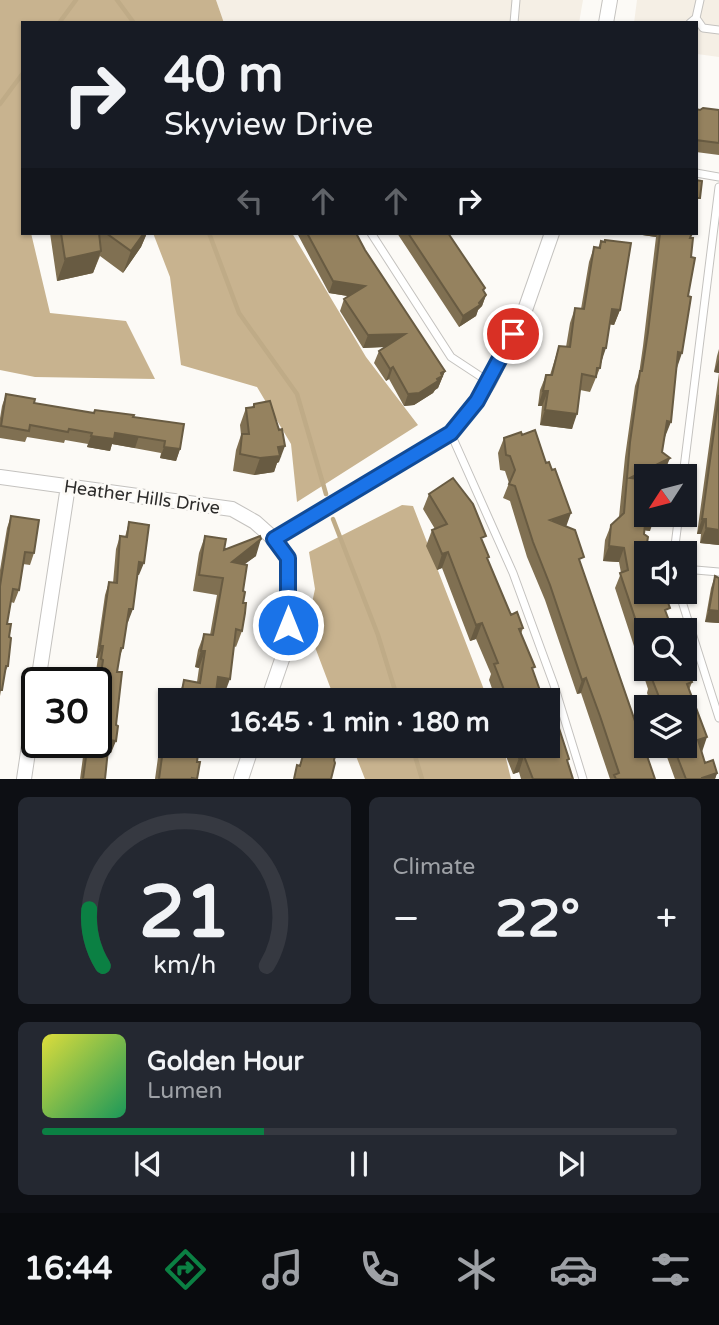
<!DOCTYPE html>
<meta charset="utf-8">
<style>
body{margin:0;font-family:"Varela Round",sans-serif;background:#242831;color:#f1f3f6;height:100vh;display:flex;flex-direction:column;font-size:26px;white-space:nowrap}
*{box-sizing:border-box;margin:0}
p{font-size:23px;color:#9ea1a6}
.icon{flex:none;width:38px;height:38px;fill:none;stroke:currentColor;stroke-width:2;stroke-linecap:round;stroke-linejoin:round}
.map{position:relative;height:779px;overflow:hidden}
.details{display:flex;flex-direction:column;gap:18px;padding:18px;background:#0d0f14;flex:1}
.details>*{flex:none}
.top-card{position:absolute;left:21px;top:21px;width:677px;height:214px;border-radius:0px;box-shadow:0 2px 5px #0004;background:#171b24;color:#f1f3f6;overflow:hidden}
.needle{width:46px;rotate:234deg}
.tools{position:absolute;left:634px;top:464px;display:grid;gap:14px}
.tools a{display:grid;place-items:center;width:63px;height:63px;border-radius:0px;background:#171b24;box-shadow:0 2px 5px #0004;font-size:35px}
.speed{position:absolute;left:21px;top:667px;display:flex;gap:14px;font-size:35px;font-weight:700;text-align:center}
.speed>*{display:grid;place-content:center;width:91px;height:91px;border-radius:50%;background:#171b24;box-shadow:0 2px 5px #0004;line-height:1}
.speed .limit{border:4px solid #111;border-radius:10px;background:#fff;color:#111}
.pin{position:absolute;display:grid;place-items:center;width:60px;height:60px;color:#fff;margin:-30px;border:4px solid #fff;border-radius:50%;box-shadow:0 2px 7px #0007}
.me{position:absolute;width:77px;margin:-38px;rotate:0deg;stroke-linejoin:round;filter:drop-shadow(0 0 5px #0008)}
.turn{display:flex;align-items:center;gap:24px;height:147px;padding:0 28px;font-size:32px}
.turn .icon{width:91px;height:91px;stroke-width:2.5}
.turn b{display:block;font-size:49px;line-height:60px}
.lanes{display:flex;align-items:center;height:66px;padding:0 28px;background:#0003;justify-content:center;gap:35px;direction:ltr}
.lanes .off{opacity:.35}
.big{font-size:52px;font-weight:800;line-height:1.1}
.details .widget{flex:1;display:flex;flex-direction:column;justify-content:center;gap:10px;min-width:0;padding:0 24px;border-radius:10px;background:#242831}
.details .dial{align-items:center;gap:0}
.dial svg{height:182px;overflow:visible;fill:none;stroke:#363941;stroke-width:7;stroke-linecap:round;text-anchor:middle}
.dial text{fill:#f1f3f6;stroke:none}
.song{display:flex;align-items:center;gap:21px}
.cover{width:84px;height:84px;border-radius:10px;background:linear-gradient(135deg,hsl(60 70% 55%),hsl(150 70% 35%))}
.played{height:7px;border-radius:4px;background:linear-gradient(90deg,#0b8043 35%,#363941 35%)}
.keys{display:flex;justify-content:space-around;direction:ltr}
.heat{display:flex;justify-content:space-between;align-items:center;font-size:38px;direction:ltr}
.details .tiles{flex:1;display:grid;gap:18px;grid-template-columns:1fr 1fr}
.widget:last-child{grid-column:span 2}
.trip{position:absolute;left:158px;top:688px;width:402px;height:70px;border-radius:0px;background:#171b24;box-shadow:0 2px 5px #0004;font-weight:800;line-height:70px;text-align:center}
.menu{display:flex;height:112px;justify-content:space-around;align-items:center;background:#090b0e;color:#9ea1a6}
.menu .icon{width:49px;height:49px}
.menu .current{color:#0b8043}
.menu b{font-size:32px;color:#f1f3f6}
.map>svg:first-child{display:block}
.built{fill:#f5efe5}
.forest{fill:#c8b38f}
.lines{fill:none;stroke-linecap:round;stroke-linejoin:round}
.stream{stroke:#bfab87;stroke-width:4.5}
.service-casing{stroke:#c4c2bf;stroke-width:9}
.minor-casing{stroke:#c4c2bf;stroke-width:16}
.service{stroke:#fff;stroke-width:7}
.minor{stroke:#fff;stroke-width:14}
.wall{fill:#807052}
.shaded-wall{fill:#685b42}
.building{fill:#95825f;stroke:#685b42;stroke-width:2}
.route-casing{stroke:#114b97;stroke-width:18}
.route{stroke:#1a73e8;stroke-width:12}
.labels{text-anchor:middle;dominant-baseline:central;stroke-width:6;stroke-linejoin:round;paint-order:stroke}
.street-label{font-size:18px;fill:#2d2c2b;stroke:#fcfaf6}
</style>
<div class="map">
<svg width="719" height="779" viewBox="0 0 719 779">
<rect width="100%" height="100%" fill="#fcfaf6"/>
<path class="built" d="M216 0H583L579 23H224Z
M637 0H719V57L697 54 696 23H634Z"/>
<path class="forest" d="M0 0H216L224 23H23V233H31L50 313 126 321 155 379 35 377 0 370Z
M153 233H292L366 357 418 425 297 502 291 444 257 387 181 365 170 277Z
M402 505 413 506 488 700H335L307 626 315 589 309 552Z
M352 746H503L511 779H365Z"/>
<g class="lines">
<path class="stream" d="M117 0 134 23
M59 23 76 0
M0 104 23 73
M209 233 239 313 297 394 326 494
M333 519 378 635 398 700
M412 746 422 779"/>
<g class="service-casing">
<path id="service" d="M696 18 703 28 719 30
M514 23 516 0
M690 23 696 18 700 0
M696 173 719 177
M371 233 451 357 489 382
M451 434 513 573 554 685 583 779
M683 476 719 187
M674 553 679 514
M684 569 719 572
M679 592 719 718"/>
</g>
<g class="minor-casing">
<path id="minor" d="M606 23 610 0
M0 477 232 509 255 522 274 539 288 558V642L268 700
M274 539 451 433 477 401 489 382 525 310 552 233
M38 682 68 486
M24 779 37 692
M241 779 252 746"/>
</g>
<use href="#service" class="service"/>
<use href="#minor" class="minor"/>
</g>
<path class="wall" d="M696 109 719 110V155L696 152Z
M50 233H147L141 247 123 273 100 256 93 273 57 281Z
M297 233H356L365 250 445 371 438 388 435 390 433 393 414 405 404 406 389 379 386 381 374 363 379 351 386 347 363 348 340 311 344 299 348 296 329 293Z
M397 233H448L486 295 482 306 478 310 476 316 459 327Z
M629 233H692L690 238 677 367 662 452 664 473 646 476 650 531 645 530 641 560 646 573 667 616 671 626 670 629 646 630V668H684L692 682 689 690 702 752 705 763 717 773 715 779H675L663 746H684V707H652L647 693 648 689 615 588 621 573 619 562 603 561 605 540 611 525 619 517 625 457 635 386 639 374 643 346 656 237Z
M601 241 620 310 614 325 610 324 600 368 590 392 580 390 572 429 540 425 542 406H538L540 390 546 375H550L559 346 566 347 570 323 575 308 581 309 589 262 594 247 598 248Z
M719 349V545L700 543 701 534H697L719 373 714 372 717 356Z
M6 394 34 403 94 413 95 410 133 417 180 449 176 461 160 458 161 453 112 444 110 451 87 447 88 444 65 440 64 443 27 437 25 442 0 438V418L2 406Z
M254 404 279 462 277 463 274 472 254 475 233 471 236 450 241 435 240 425 246 408 252 407Z
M504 438 566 527 581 566 655 779H610L581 693 577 694 545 600 527 557 510 501 503 498 509 483 505 471 500 470 498 453Z
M429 494 483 543 488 560 511 615 523 628 521 634 533 671 543 699 546 700H496L489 680 491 674 476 639 470 641 442 568 437 570 426 546 432 530 435 529 423 509Z
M11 516 34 553 30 565 23 564 19 590 14 603 11 602 7 624 9 637 8 666 4 674 0 696V570L7 528Z
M129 522 139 575H138L128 622H127L123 648 119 658 117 672 111 753H108L105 779H80L85 742H96V687L99 672 96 671 98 658H96L105 595 109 582 113 583 116 549 120 536 125 537Z
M205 536 224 550 256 556 244 564 242 631 236 647 234 646 224 695 216 694 178 699 184 680 197 682 199 668 195 667 198 650 204 634 210 635 217 595 193 591 199 553Z
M715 576 719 623 705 622 711 588Z
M166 727 170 746H212L211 749 199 747 197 762V779H155L160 743Z
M502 746H548L569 759 567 762 573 779H521L519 772 513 774Z"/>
<path class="shaded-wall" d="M144 233H147L141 247 123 273 131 251Z
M629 233H658L656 237Z
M101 251 93 273 57 281 65 259Z
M333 281 365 286 360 298 329 293Z
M486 295 482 306 478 310 476 316 459 327 463 316Z
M612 309 620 310 614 325 607 324Z
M405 334 400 346 363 348 368 335Z
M603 348H606L601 363Z
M678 352 682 353 677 368Z
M719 359V373L714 372Z
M393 367 389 379 386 381 390 369Z
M445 371 438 388 435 390 433 393 414 405 404 406 408 394Z
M543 391H548L542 406H538Z
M545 410 577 414 572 429 540 425Z
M667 421 671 422 665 437 661 436Z
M115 433 139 436 135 448 112 444 110 451 87 447 91 436Z
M285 446 279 462 277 463 274 472 254 475 260 458 278 447Z
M164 447 180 449 176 461 160 458Z
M670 458 664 473 658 476H646V482L630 478Z
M571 513 566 527 550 520Z
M646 515 655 516 650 531 641 530Z
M702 519H706L701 534H697Z
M706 528 719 530V545L700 543Z
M261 539 256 556 226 578 232 562Z
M647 543 642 557 643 545Z
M609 546 624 548 619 562 603 561Z
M448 552 442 568 437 570 442 554Z
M139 562 144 563 139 575 135 574Z
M129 609H133L128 622 124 621Z
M709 610 719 611V623L705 622Z
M482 623 476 639 470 641 476 625Z
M100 646H103L98 658H96Z
M201 651H205L199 668 195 667Z
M218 677 230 679 224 695 212 694Z
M586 678 581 693 577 694 582 680Z
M707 737 702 752 698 740Z
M109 740 116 741 111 753 104 752Z
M524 756 519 772 513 774 519 758Z
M717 773 715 779H701L702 778Z"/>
<path class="building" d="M703 108 719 110V143L696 140V109L700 110Z
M696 180 702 181 700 198H696Z
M61 233H99L101 251 65 259Z
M106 233H144L131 251Z
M307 233H356L365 250 445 371 441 373 442 376 437 379 438 381 419 393 408 394 393 367 390 369 379 351 405 334 368 335 344 299 365 286 333 281Z
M408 233H448L485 288 483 290 486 295 479 303 480 305 463 316Z
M660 233H692L690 238H693L691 257 695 258 688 296 691 297 682 353 678 352 671 422 667 421 662 452 670 458 630 478 646 480V514H655V516L646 515 644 534 648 537 647 543 643 545 641 560 646 573V592H660L661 593 664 592 670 608 665 610 671 626 669 627 670 630H646V651L620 573 628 570 624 548 609 546 611 525 624 513 630 442 640 371H642L648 332Z
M605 240 631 243 620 310 612 309 606 348H603L600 368H597L596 377 582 374 577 414 545 410 548 391H543L546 375H552L559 346 570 347 575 308 584 309 594 247 600 248 601 241 605 242Z
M6 394 35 399 34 403 94 413 95 410 134 415 133 417 184 424 180 449 164 447 165 441 115 433 114 439 91 436 92 433 69 429 68 432 30 425 29 431 1 426Z
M719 395V530L706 528V519H702Z
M270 401 279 430 282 429 285 446 278 447 280 456 260 458 240 454 242 434H249L246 408 254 407V404Z
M535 430 546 463 549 462 552 470 555 469 571 513 550 520 575 530 584 557 579 559 655 779H616L614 775 619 773 600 716 586 678 582 680 550 585 533 542 515 486 509 484 515 470 510 456 506 455 504 438 521 432 522 435Z
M453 478 473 504 486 536 481 538 489 557 487 558 511 615 517 612 523 628 519 629 535 667 532 668 543 699 546 698V700H508L494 664 498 663 482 623 476 625 448 552 442 554 432 530 447 524 429 494Z
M11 516 39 520 34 553 25 552 19 590 13 589 7 624H11L9 637 11 638 8 666H6L2 690H0V586Z
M129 522 149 525 144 563 139 562 133 609H129L123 648H121L117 672H122L116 725 118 726 116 741 109 740 105 779H83L88 742H96V693L98 694 103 660 101 659 103 646H100L109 582 117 583 120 536 127 537Z
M205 536 226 539 224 550 260 536 261 539 232 562 247 565 243 591 245 592 243 603H246L245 613 242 631 236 629 230 679 218 677 215 700H177L181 696 184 680 200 683 205 651H201L204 634 213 635 223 578 199 575Z
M715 576 719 578V611L709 610Z
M684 664 692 682 687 684 707 737 698 740 705 763 713 760 717 773 702 778V779H686L673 746H684V707H663L652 679 655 678 651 668H684Z
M548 704 553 717 555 716 569 759 567 760 573 779H533L524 756 519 758 514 746H548Z
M166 727 170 728V746H199L197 762H200L197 779 192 778V779H159Z
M309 746H338L334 760 335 763 331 779H294L297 765 300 766 305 748 308 750Z"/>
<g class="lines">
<g class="route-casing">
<path id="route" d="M288 625V558L274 539 451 433 477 401 513 334"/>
</g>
<use href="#route" class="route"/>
</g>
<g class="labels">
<g class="street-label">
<text transform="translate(142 497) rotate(8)">Heather Hills Drive</text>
</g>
</g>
</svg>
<div class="tools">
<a><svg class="needle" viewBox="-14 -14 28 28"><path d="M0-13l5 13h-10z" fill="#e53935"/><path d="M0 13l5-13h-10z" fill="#9ea1a6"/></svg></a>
<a><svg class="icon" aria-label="sound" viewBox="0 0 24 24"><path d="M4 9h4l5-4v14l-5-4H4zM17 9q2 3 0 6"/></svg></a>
<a><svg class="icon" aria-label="search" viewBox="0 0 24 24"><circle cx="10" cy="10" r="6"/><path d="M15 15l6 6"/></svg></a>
<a><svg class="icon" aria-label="layers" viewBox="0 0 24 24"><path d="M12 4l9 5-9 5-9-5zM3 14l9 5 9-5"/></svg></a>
</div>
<div class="speed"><div class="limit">30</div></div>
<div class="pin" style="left:513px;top:334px;background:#d93025"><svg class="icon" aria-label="arrive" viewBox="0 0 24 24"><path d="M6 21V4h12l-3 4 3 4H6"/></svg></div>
<svg class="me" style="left:288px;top:625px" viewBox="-20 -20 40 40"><circle r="17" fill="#1a73e8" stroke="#fff" stroke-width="3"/><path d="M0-11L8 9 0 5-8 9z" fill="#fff"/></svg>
<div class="trip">16:45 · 1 min · 180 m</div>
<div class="top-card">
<div class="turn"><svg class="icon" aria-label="right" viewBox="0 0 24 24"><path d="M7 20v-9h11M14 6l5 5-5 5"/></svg><div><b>40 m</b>Skyview Drive</div></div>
<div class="lanes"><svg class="icon off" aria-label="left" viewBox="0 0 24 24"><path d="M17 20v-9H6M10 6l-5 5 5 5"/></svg><svg class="icon off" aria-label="ahead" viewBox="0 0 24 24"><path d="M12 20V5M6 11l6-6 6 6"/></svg><svg class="icon off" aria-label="ahead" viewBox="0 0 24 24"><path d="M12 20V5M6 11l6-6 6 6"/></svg><svg class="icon" aria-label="right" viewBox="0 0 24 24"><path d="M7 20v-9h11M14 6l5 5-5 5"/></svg></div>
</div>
</div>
<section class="details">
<div class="tiles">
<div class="widget dial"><svg viewBox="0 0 100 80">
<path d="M14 69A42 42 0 1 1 86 69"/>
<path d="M14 69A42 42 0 0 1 8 44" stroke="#0b8043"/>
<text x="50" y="56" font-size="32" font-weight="700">21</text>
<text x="50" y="72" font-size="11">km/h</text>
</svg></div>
<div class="widget"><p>Climate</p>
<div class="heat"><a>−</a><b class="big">22°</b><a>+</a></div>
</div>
<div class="widget">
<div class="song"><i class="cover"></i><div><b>Golden Hour</b><p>Lumen</p></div></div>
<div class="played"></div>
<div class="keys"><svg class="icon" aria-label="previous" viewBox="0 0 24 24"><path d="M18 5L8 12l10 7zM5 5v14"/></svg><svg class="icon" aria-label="pause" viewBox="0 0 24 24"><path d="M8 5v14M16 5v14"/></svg><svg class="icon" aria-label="next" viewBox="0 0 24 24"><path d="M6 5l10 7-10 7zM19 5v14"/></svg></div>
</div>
</div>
</section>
<nav class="menu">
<b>16:44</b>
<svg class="icon current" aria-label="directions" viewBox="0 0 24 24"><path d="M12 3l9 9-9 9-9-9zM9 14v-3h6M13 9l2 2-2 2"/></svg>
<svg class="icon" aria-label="music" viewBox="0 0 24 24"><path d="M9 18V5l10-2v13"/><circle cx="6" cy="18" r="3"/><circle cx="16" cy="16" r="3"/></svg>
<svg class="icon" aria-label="phone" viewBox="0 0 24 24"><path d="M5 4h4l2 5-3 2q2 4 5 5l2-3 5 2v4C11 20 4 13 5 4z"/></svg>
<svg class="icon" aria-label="climate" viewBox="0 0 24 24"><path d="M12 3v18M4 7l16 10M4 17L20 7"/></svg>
<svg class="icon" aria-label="car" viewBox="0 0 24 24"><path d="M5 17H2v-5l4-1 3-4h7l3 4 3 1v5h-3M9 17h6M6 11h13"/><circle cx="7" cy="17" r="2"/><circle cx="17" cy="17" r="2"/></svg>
<svg class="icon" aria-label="filters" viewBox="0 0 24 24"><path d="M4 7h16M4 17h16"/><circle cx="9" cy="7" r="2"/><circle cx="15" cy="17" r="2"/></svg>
</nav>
